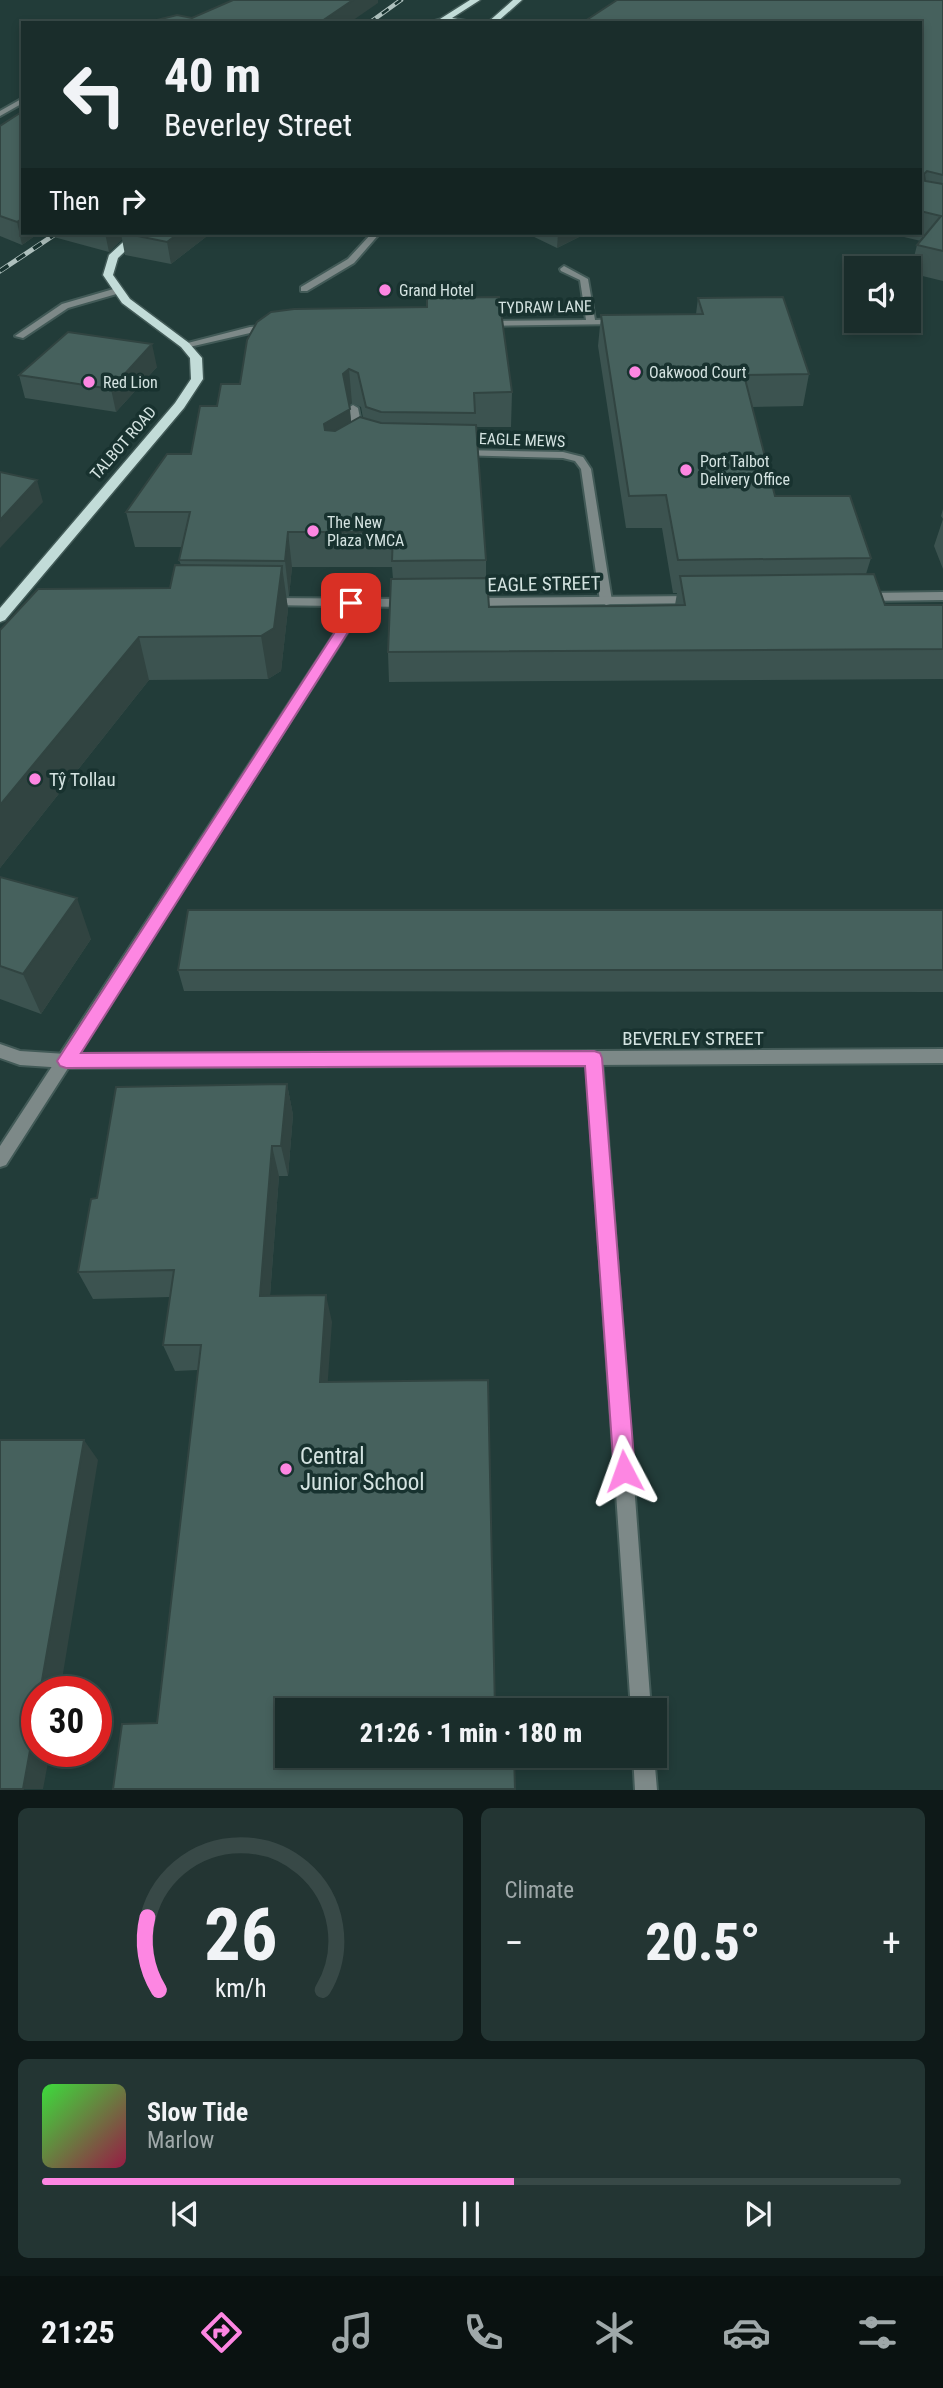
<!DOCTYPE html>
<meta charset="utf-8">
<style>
body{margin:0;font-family:"Roboto Condensed",sans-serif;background:#233533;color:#f1f3f6;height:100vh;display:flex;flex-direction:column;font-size:26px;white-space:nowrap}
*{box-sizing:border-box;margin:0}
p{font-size:23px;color:#9fa8a9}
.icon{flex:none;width:38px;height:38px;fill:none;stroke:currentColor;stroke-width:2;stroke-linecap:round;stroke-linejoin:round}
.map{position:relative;height:1790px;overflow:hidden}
.sheet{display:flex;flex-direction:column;gap:18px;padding:18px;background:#0e1918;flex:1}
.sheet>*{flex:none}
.hud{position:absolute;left:21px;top:21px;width:901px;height:214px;border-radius:0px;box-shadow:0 4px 10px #0003,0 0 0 2px #384947;background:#1a2d2b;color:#f1f3f6;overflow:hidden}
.buttons{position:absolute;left:844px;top:256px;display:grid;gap:14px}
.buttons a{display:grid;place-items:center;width:77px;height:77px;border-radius:0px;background:#1a2d2b;box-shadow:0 4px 10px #0003,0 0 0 2px #384947;font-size:35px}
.speed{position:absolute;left:21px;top:1676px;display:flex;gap:14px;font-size:35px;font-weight:700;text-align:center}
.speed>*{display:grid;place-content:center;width:91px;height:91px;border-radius:50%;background:#1a2d2b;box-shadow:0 4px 10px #0003,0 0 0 2px #384947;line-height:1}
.speed .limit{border:10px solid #d22;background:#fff;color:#111}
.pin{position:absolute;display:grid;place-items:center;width:60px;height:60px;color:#fff;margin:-30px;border-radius:14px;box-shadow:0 4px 10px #0006}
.me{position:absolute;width:77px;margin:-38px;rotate:356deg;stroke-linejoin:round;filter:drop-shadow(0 0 5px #0008)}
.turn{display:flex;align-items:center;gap:24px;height:147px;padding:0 28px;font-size:32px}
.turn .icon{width:91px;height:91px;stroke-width:2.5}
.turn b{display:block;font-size:49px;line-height:60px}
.then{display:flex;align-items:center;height:66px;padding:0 28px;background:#0003;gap:14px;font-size:26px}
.big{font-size:52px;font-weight:800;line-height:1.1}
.sheet .card{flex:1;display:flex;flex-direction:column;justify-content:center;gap:10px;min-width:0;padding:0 24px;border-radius:10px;background:#233533}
.sheet .dial{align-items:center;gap:0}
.dial svg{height:182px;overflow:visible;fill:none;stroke:#384947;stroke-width:7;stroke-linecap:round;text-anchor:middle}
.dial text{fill:#f1f3f6;stroke:none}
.song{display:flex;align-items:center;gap:21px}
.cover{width:84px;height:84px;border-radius:10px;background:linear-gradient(135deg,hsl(120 70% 55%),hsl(340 70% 35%))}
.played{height:7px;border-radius:4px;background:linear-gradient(90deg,#fd86e2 55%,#384947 55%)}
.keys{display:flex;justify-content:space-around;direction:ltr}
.heat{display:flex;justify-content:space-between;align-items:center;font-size:38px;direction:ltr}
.sheet .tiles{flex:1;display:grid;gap:18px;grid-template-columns:1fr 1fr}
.card:last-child{grid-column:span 2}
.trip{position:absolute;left:275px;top:1698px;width:392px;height:70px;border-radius:0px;background:#1a2d2b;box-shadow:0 4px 10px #0003,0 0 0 2px #384947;font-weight:800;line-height:70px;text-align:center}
.tabs{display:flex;height:112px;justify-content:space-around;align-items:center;background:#0a1211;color:#9fa8a9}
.tabs .icon{width:49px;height:49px}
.tabs .current{color:#fd86e2}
.tabs b{font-size:32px;color:#f1f3f6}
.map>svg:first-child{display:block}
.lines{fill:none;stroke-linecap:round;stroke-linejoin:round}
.pedestrian-casing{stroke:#425a57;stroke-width:4}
.minor-casing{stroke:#425a57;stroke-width:4}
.tertiary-casing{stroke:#425a57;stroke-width:4}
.primary-casing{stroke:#425a57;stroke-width:3}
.pedestrian{fill:#7d8988;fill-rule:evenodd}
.minor{fill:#7d8988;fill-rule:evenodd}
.tertiary{fill:#7d8988;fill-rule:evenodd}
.primary{fill:#c2dcd8;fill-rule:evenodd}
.rail-far1-casing{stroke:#aec0bd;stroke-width:4.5}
.rail-casing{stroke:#aec0bd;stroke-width:5}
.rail-far1{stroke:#18322f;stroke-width:2.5;stroke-dasharray:8;stroke-linecap:butt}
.rail{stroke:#18322f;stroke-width:3.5;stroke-dasharray:10;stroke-linecap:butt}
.wall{fill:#3c5350;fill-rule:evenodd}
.shaded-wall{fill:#314441}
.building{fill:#46615d;stroke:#314441;stroke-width:2}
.route{fill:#fd86e2;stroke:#a45793;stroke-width:2}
.poi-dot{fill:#fd86e2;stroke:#18322f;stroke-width:2.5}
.labels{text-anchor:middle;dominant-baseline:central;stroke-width:7;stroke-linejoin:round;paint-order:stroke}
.far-poi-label{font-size:16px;fill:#d4e3e1;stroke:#18322f;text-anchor:start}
.far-street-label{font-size:16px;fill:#d4e3e1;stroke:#18322f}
.street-label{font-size:19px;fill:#d4e3e1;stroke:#18322f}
.poi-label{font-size:19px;fill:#d4e3e1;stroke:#18322f;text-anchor:start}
.near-poi-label{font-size:23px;fill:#d4e3e1;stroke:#18322f;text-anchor:start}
</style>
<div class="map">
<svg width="943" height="1790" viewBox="0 0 943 1790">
<rect width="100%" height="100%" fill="#223c39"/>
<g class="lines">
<g class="pedestrian-casing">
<path id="pedestrian" d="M372 233H380L354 263 307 291H301V287L348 259Z"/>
</g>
<g class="minor-casing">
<path id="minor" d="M23 98V103L0 116V111Z
M564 266 588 279 595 320 618 319 623 322 621 324 481 326 479 324 484 321 586 320 580 280 561 271 560 269Z
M117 288 121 291 120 293 68 308 23 338 15 336 62 304Z
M272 325 275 326V330L250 333 185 348 180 345 250 327Z
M353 405 358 408 364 438 359 441 354 438 348 408Z
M460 450 563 452 583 457 591 469 612 601 610 604 606 605 600 601 581 469 575 461 563 458 456 455 455 453Z
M350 599 356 603V619L6 1165 0 1167V1146L344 619V603Z
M594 1051 599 1053 602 1058 651 1710H631L586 1058 589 1053Z
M633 1755H654L657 1790H635Z"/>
</g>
<g class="tertiary-casing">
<path id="tertiary" d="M943 592V600L865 601 859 597 865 593Z
M694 596 698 597V603L469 606 463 602 469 598Z
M270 598 407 599 413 603 407 607 266 605V599Z
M0 1044 20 1051 66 1054 943 1049V1063L66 1068 20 1065 0 1058Z"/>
</g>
<g class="primary-casing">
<path id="primary" d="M470 0H480L452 18 480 23H426L440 19Z
M513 0H522L496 23H487Z
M133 233H144L118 258 113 275 130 299 189 343 202 358 203 379 184 408 5 620 0 622V608L175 403 191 379 190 358 181 347 122 303 103 275 109 255Z"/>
</g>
<use href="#pedestrian" class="pedestrian"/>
<use href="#minor" class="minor"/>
<use href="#tertiary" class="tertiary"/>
<use href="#primary" class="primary"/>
<g class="rail-far1-casing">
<path id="rail-far1" d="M369 23 401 0"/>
</g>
<g class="rail-casing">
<path id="rail" d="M0 271 57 233"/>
</g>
<use href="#rail-far1" class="rail-far1"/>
<use href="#rail" class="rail"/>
</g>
<path class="wall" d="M943 0V281L910 273 917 245 921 241 887 233H920V23Z
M0 126 23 233H211L171 264 125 255 122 239 109 252 39 233 22 245 0 236Z
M526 233H587L557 248Z
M698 298 809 374 803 406 752 407 775 496 871 558 866 574 885 605H943V679L389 682 388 652 393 579 392 567H292L289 596H286L288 609 281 671 268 679 149 680 0 868V630L170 588 181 565 179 560 182 547H135L126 512 191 454 217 406 240 384 247 340 512 392 511 427H476L486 560V578L489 607 675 605 677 593H673L662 528H626L598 346 601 315 696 314ZM352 403 361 407 363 418 351 422 349 405Z
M157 367 116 412 25 398 19 375Z
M943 509V569L934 546 943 519 941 516Z
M0 877 91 939 41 1014 0 999Z
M943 910V992L184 991 178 970Z
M287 1084 293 1115 288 1176H279L270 1296 332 1322 157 1723 198 1370 175 1371 163 1345 170 1297 93 1299 78 1272Z"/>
<path class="shaded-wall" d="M353 0H378V3L349 23H319Z
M23 218V233H39L22 245 17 222Z
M105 233H121L122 239 109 252Z
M179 233H211L171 264 167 242Z
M558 233H587L557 248Z
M152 344 157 367 116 412 111 389Z
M349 369 352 403 345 409 343 374Z
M350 409 353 444 327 459 324 424Z
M37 480 43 502 0 548V520Z
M288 532 292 567 289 596 285 561Z
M282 566 288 609 281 671 268 679 261 636Z
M139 637 149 680 0 868V805Z
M77 898 91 939 41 1014 23 974Z
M287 1084 293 1115 288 1176 281 1146Z
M272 1146 279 1176 268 1322 260 1296Z
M326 1295 332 1322 326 1406 320 1382Z
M84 1440 98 1460 60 1692H40Z
M37 1712V1752H50L43 1789H23Z"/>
<path class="building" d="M233 0H353L319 23H149L153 21 177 15 192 18Z
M617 0H943V175L927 171 924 174 925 181 943 184V251L917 245 941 216 920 211V23H582Z
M23 111V218L17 222 0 216V126Z
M123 233H179L167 242Z
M499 297 512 392 474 393 475 413 381 412 366 407 358 373 349 369 343 374 350 409 324 424 325 430 335 431 360 417 381 423 476 425 486 560 392 561 393 532H288L285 561 179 560 190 512H126L167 454H191L200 406H217L221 384H240L247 340 257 322 271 312 294 309 427 307V298Z
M783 297 809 374 744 375 775 496H850L871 558 678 560 666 495 629 496 601 315 703 314 698 298Z
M68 332 152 344 111 389 19 375Z
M0 472 37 480 0 520Z
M175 565 282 566 274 628 261 636 139 637 0 805V630L38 589 170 588Z
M874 574 885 605H943V649L388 652 391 579 487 578 489 607 630 606 685 605 680 576Z
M0 877 77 898 23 974 0 966Z
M188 910H943V970H178Z
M287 1084 281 1146H272L260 1296 326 1295 320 1382 488 1380 495 1710H287V1755H514L515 1789H113L122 1724 157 1723 201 1345H163L174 1270 78 1272 91 1199 97 1198 116 1087Z
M0 1440H84L40 1692H37V1712L23 1789H0Z"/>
<path class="route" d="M351 599 357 603V618L81 1053 594 1051 600 1053 602 1058 635 1471 632 1479 624 1482 617 1479 614 1471 585 1066 66 1068 60 1066 57 1061 344 618V603Z"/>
<g class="poi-dot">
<circle cx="385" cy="290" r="7"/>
<circle cx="635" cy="372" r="7"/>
<circle cx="89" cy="382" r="7"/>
<circle cx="686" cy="470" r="7"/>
<circle cx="313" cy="531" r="7"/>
<circle cx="35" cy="779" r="7"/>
<circle cx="286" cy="1469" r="7"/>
</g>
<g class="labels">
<g class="far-poi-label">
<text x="399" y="290">Grand Hotel</text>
<text x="649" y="372">Oakwood Court</text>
<text x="103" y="382">Red Lion</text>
<text x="700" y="461">Port Talbot<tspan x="700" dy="18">Delivery Office</tspan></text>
<text x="327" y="522">The New<tspan x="327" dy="18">Plaza YMCA</tspan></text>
</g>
<g class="far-street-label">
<text transform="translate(545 307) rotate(-1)">TYDRAW LANE</text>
<text transform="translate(522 440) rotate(2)">EAGLE MEWS</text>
<text transform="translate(123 443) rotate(-49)">TALBOT ROAD</text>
</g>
<g class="street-label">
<text transform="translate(544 584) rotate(-1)">EAGLE STREET</text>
<text x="693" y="1038">BEVERLEY STREET</text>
</g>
<g class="poi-label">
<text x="49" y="779">Tŷ Tollau</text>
</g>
<g class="near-poi-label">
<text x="300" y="1456">Central<tspan x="300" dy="26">Junior School</tspan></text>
</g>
</g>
</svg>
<div class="buttons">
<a><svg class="icon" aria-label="sound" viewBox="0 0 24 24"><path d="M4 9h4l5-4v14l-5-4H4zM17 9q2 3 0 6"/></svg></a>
</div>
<div class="speed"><div class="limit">30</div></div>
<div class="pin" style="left:351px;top:603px;background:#d93025"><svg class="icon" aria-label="arrive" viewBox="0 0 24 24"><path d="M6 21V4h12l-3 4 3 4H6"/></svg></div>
<svg class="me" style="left:624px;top:1471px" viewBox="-20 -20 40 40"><path d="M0-17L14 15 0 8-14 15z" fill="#fd86e2" stroke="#fff" stroke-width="4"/></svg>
<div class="trip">21:26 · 1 min · 180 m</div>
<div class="hud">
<div class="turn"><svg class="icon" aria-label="left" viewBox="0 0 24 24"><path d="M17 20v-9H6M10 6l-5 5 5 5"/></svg><div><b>40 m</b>Beverley Street</div></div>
<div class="then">Then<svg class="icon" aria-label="right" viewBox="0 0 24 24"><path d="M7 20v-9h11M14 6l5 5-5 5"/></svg></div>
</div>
</div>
<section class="sheet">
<div class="tiles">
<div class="card dial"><svg viewBox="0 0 100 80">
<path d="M14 69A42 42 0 1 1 86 69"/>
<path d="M14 69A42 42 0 0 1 9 37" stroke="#fd86e2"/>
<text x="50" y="56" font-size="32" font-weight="700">26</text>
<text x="50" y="72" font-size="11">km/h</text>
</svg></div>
<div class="card"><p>Climate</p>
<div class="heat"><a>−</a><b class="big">20.5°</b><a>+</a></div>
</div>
<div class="card">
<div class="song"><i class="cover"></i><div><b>Slow Tide</b><p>Marlow</p></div></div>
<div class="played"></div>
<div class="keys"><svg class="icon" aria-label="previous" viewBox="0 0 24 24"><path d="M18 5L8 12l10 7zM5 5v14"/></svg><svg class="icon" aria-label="pause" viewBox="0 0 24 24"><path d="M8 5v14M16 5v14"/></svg><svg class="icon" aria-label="next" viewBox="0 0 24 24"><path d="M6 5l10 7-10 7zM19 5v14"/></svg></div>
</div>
</div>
</section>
<nav class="tabs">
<b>21:25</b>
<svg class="icon current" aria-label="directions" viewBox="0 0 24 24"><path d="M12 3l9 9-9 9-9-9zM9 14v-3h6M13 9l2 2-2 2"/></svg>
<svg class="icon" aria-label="music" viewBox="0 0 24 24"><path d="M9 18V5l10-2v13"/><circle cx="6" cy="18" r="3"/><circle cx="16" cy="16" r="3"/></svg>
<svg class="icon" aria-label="phone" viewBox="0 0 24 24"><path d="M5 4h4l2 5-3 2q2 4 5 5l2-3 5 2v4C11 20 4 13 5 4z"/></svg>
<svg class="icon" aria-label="climate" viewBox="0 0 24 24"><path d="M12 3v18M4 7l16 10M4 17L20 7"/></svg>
<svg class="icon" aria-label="car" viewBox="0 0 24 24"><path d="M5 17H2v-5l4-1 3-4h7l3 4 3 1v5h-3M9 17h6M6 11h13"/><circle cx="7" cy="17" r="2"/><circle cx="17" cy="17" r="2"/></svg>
<svg class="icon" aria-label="filters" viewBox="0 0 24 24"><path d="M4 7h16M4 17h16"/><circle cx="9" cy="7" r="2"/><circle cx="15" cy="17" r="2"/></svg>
</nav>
